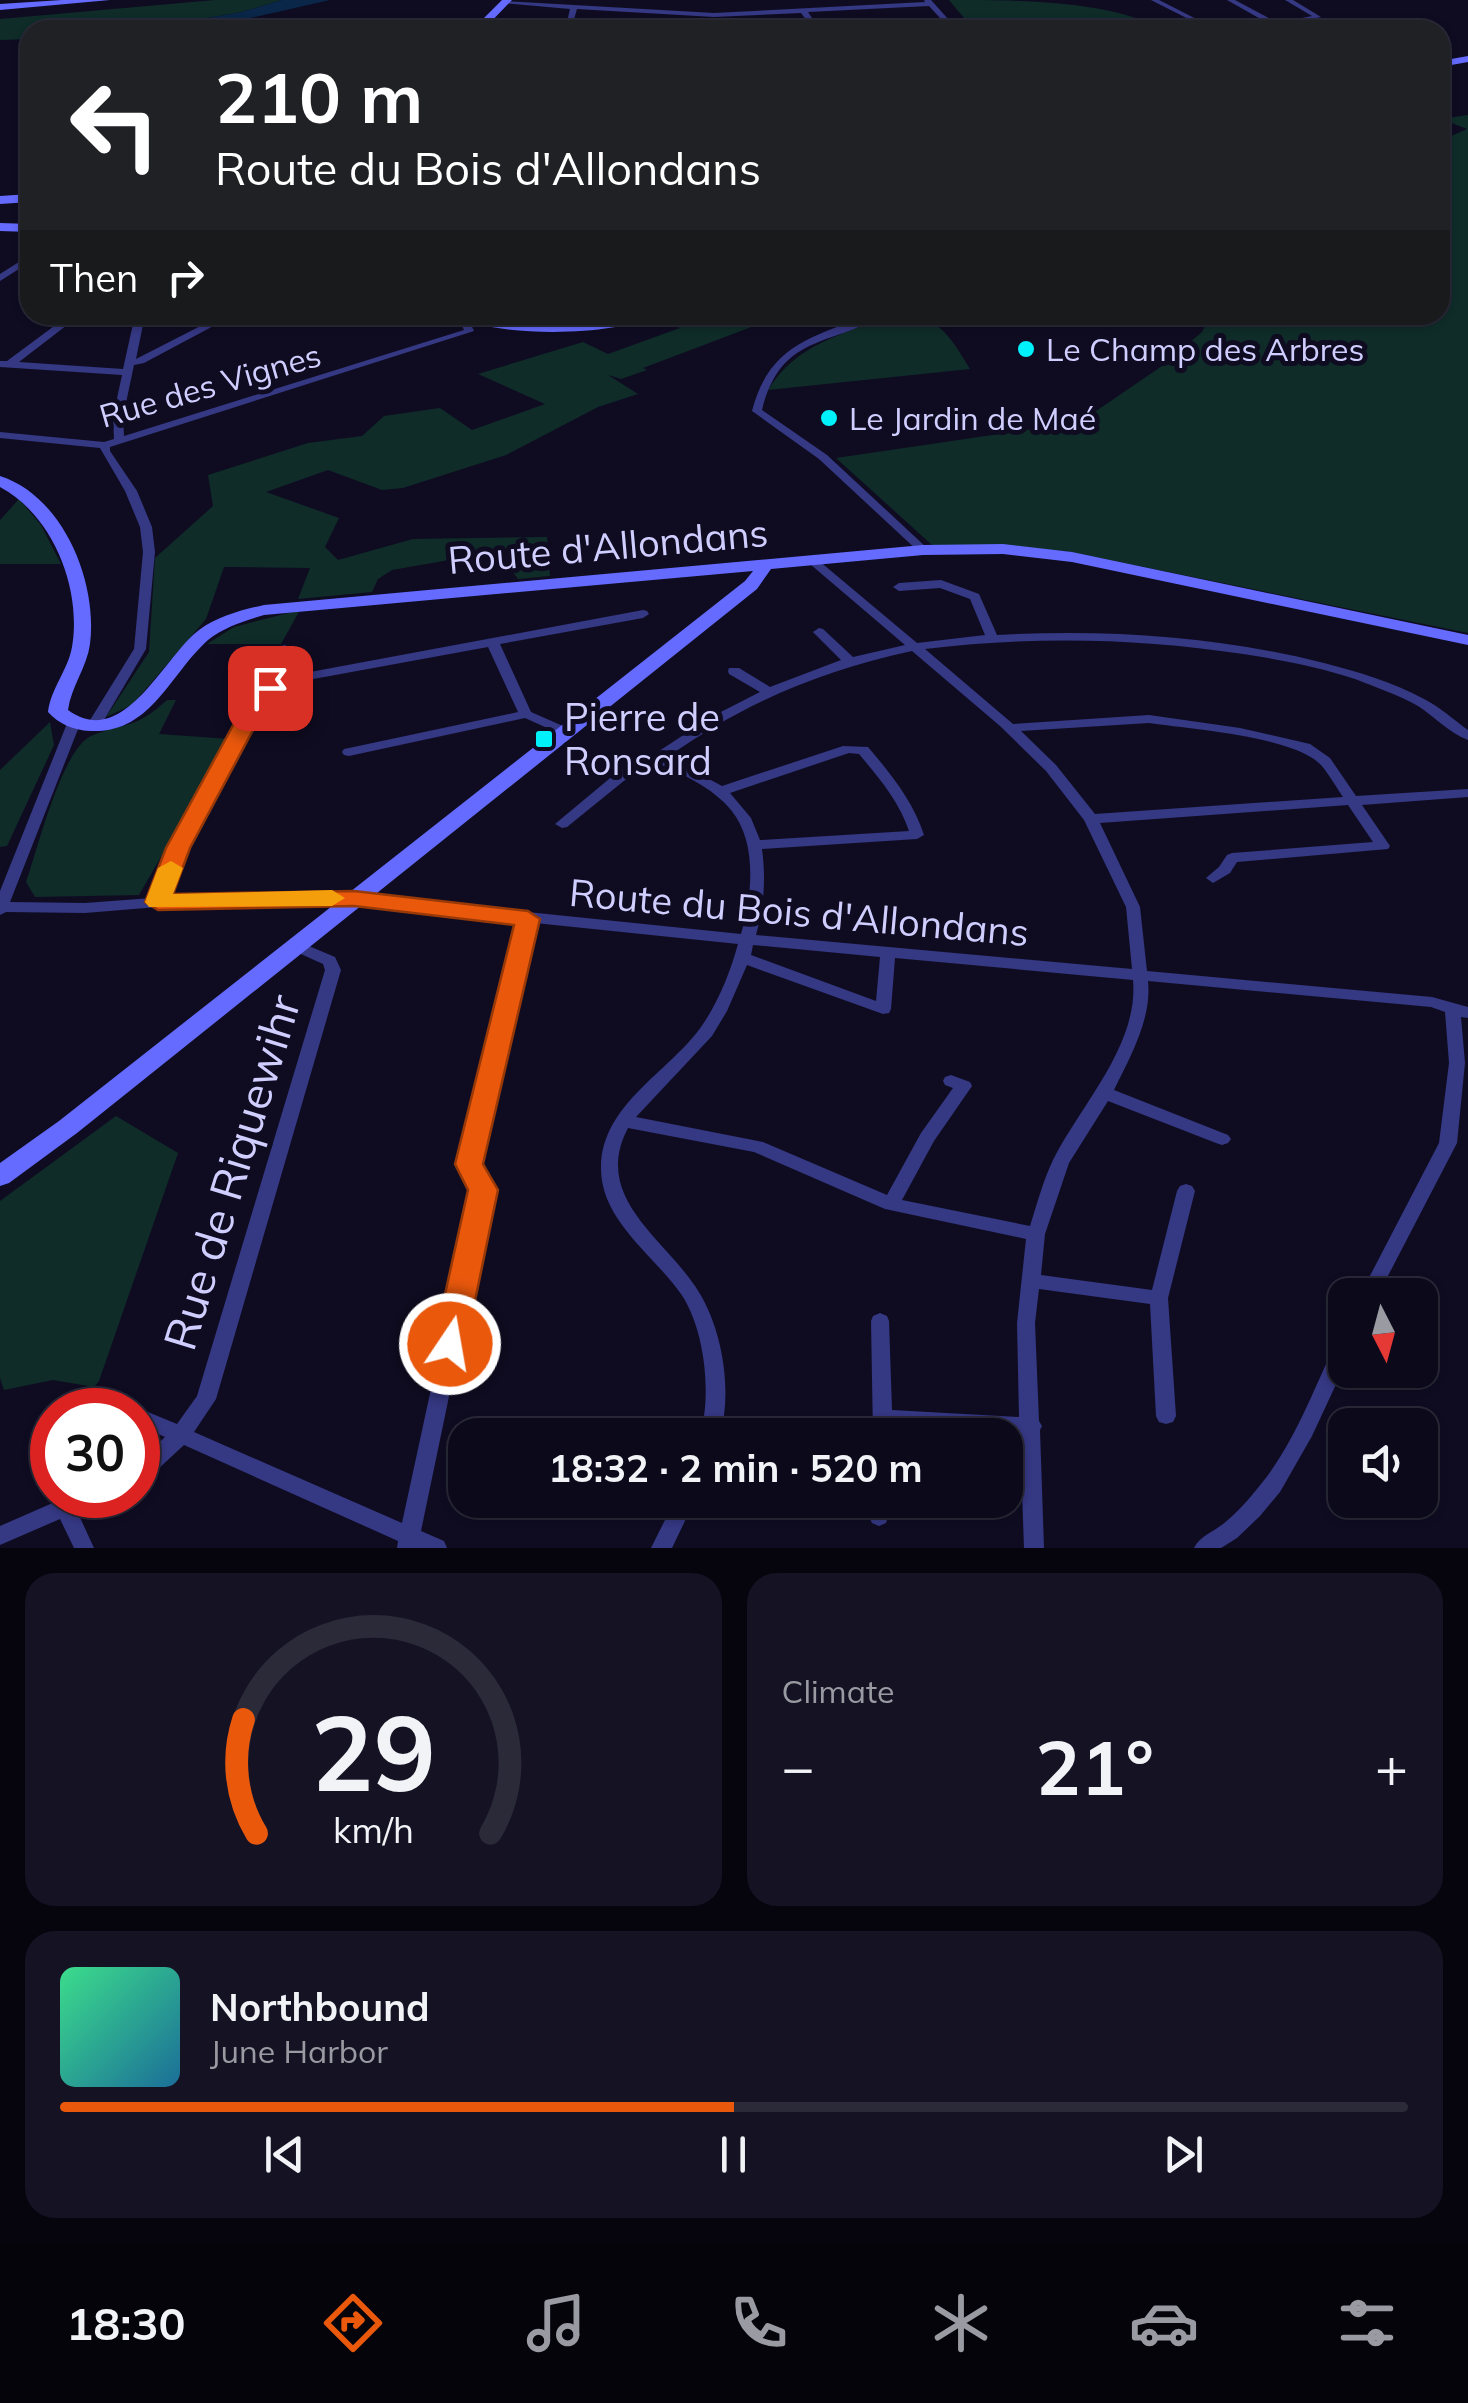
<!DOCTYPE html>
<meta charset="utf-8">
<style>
body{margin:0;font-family:Mulish,sans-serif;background:#141223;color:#f1f3f6;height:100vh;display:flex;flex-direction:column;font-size:38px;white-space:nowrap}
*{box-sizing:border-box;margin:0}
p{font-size:32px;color:#9a9aa2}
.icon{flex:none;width:55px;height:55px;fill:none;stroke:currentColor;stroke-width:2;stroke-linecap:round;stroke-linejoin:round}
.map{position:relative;height:1548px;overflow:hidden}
.panel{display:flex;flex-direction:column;gap:25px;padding:25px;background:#06050e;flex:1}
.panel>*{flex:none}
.guide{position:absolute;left:20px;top:20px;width:1430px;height:305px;border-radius:30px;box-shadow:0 2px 8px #0004,0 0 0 2px #2b2a39;background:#202124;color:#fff;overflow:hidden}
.needle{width:65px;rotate:174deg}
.controls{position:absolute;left:1328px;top:1278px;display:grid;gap:20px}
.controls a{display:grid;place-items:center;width:110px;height:110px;border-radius:20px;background:#0b091a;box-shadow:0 2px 8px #0004,0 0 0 2px #2b2a39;font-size:50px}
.speed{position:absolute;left:30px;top:1388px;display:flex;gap:20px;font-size:50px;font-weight:700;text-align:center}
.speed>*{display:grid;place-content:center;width:130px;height:130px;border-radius:50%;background:#0b091a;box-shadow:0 2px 8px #0004,0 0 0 2px #2b2a39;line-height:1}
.speed .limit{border:15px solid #d22;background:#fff;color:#111}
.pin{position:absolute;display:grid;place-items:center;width:85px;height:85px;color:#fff;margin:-42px;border-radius:20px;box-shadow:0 5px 15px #0006}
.me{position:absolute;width:110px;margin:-55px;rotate:12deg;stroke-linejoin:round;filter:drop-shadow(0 0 8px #0008)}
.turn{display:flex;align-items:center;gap:35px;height:210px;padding:0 30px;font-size:45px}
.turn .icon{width:130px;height:130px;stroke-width:2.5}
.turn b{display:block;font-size:70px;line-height:85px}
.then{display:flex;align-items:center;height:95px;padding:0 30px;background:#0003;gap:20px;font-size:38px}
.big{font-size:75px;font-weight:700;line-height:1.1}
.panel .tile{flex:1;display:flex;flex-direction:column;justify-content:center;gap:15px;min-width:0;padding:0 35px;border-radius:30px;background:#141223}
.panel .dial{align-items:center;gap:0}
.dial svg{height:260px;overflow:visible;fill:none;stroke:#2b2a39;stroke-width:7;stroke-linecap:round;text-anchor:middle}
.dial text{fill:#f1f3f6;stroke:none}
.song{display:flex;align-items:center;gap:30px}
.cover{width:120px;height:120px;border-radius:15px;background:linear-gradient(135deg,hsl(150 70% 55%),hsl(200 70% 35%))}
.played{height:10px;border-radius:5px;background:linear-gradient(90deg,#ea580c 50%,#2b2a39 50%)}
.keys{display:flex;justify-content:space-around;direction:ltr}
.heat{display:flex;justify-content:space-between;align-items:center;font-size:55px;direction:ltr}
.panel .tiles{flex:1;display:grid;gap:25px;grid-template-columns:1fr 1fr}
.tile:last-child{grid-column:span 2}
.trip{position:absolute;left:448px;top:1418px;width:575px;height:100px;border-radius:30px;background:#0b091a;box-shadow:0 2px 8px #0004,0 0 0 2px #2b2a39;font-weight:700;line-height:100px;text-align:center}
.dock{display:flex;height:160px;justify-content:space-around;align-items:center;background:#04040a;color:#9a9aa2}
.dock .icon{width:70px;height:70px}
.dock .selected{color:#ea580c}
.dock b{font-size:45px;color:#f1f3f6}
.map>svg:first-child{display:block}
.green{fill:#0f2c29}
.water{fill:#0a2648}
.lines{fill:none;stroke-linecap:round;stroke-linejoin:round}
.street{fill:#353883;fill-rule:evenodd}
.secondary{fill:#656bff;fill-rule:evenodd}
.route{fill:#ea580c;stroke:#983908;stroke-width:2.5}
.slow{fill:#f59e0b}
.poi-dot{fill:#00f1f9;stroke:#0f0c22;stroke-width:4}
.labels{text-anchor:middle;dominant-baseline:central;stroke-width:10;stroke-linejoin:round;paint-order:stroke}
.far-poi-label{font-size:32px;fill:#d0ceff;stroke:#0f0c22;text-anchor:start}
.far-street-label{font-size:32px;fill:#d0ceff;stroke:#0f0c22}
.street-label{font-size:38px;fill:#d0ceff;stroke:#0f0c22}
.poi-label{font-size:38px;fill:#d0ceff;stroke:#0f0c22;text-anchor:start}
.near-street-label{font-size:45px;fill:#d0ceff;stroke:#0f0c22}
</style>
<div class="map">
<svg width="1468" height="1548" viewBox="0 0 1468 1548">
<rect width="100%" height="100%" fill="#0f0c22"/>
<path class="green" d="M215 0H282L242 12 138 30H30V39L0 40V19Z
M949 0C1016 0 1110 0 1163 30H974Z
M1468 115V633L1065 551 932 545 836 458 1080 422 1162 366 1202 332 1211 315H1440V141L1467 129 1441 119Z
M647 315H783L643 368 647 370 621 379 608 375 638 394 598 407 506 455 403 488 382 490 328 470 266 492 339 518 325 547 338 560 413 539 547 537 550 576 518 579 507 564 472 556 392 570 378 579 372 592 298 599 310 568 224 567 206 619 132 705 106 717 149 652 155 558 213 506 208 475 308 443 362 436 384 416 440 408 472 430 545 404 478 374 583 342 608 354 680 328Z
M891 315C938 315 947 331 970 369L768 390C797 343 842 335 891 315Z
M19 499 41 525 61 564H0V520Z
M300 610 281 644H207L234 627Z
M167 700H176L159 734 229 739 139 895 35 897 26 882C37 851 62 749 91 736 127 721 133 731 167 700Z
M50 722 54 745 7 846 0 847V770Z
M116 1116 178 1153 99 1381 94 1387 53 1380 4 1390 0 1378V1201Z"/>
<path class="water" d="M282 0H330L198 30H138L242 12Z"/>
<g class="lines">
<path class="street" d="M924 0H931L958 30H951L929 6 808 12 820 30H814L801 13 714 17 577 9 571 30H565L570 9 502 3 505 1 714 13 925 2Z
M1151 0H1159L1218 30H1210Z
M1227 0H1235L1278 23 1312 16 1285 0H1293L1321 17 1283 26 1286 30H1280Z
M30 255V262L0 281V274Z
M69 315H80L19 362 123 369 135 315H145L136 359 222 315H234L144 363 134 365 123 417 124 436 464 330 459 319 465 315 473 317 469 320 474 331 110 447V451L137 491 152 527 155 552 146 649 101 725 94 729 87 725 134 649 143 552 140 527 125 491 100 448 0 438V432L104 442 114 439 113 417 122 375 0 367V361H7Z
M869 315H883C829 347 781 334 762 410L827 455 927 548V552H919L819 459 752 411C769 345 812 337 869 315Z
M1121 315H1133L1113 327H1107V323Z
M814 558 818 560 917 643 985 635 970 599 940 588 899 591 893 587 899 583 941 580 979 594 997 635C1107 629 1217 636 1324 663 1358 672 1393 682 1424 699 1440 707 1454 720 1468 730V740C1449 733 1435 717 1418 706 1399 695 1375 687 1355 679 1319 667 1281 660 1243 654 1138 638 1031 636 925 649L1013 724 1149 715 1240 728 1310 744 1330 758 1356 796 1468 789V797L1362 805 1390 846 1388 849 1237 862 1230 873 1213 883 1206 878 1219 867 1227 855 1232 853 1373 842 1348 805 1100 823 1140 907 1147 971 1432 997 1468 1007V1018L1461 1017 1465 1063 1457 1143 1378 1295H1360L1439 1143 1449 1063 1445 1012 1431 1007 1148 981C1152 1019 1130 1057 1114 1090L1228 1135 1231 1139 1228 1143 1222 1145 1216 1143 1108 1101 1069 1163 1045 1234 1041 1275 1152 1290 1177 1191 1180 1186 1186 1184 1192 1186 1195 1191 1168 1298 1176 1416 1173 1422 1166 1424 1159 1422 1156 1416 1150 1304 1039 1289 1035 1323 1039 1421 1042 1426 1040 1430 1044 1548H1024L1020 1434 892 1427 893 1435H873L871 1321 873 1316 880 1313 887 1316 889 1321 892 1410 1019 1417 1017 1323 1026 1239 885 1209 754 1152 628 1128C592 1196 662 1237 695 1286 722 1325 733 1390 720 1435H700C712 1395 705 1329 681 1294 654 1255 600 1220 601 1167 602 1104 668 1073 701 1027 718 1003 730 973 738 944L535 923 478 1164 492 1190 421 1531 444 1541 447 1548H397L398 1541 184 1445 145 1481 138 1484V1463L165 1437 138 1425V1410C118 1410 95 1413 82 1396L85 1390 92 1388 131 1404 133 1409 138 1408 177 1424 197 1396 325 970 323 964 292 950 289 946 292 942 297 941 335 957 341 970 216 1399 194 1432 402 1523 474 1190 460 1164 520 922 354 904 158 907 85 913 6 912 0 915V891L68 721H78L80 724 10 902 85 903 152 898 171 848 253 696 263 687 262 679 281 646 285 645 291 649 274 679 275 682 294 675 643 610 647 611 649 614 643 618 500 644 531 712 572 730 574 733 567 737 525 718 349 756 344 755 342 752 344 749 349 748 518 712 488 647 297 682 275 691 265 698 185 848 167 897 354 894 741 934C752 896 758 843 731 810 712 787 684 775 657 763L625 780 567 827 562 828 555 824 615 774 640 759 653 755 711 717 760 692 729 674 728 671 729 668H739L770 687 841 660 813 632 819 628 823 629 853 657 905 645 810 564 808 562ZM912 651 1000 726 1046 771 1084 820 1126 907 1132 969 756 935C764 907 766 878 762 849L917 839 924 835C913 801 891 774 868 747L843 746 722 786 668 757C742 704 822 670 912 651ZM1149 723C1190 729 1294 736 1321 765 1329 774 1336 787 1343 797L1095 814 1056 765 1021 731ZM849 753 859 754C879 778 899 801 909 831L760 840 751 818 730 793ZM753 945 880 957 876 1001 751 955ZM895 958 1133 980C1139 1045 1080 1106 1053 1160 1043 1181 1037 1204 1030 1226L902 1200 934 1141 972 1086 970 1082 951 1075 945 1077 943 1081 945 1085 953 1088 921 1133 887 1195 763 1142 636 1117 712 1036 727 1011 747 965 883 1014 889 1013 891 1009Z
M1345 1336V1365L1312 1436 1280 1492 1260 1516 1237 1538 1221 1548H1194C1200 1536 1213 1532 1223 1524 1238 1512 1250 1498 1261 1484 1296 1441 1314 1387 1338 1339Z
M71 1495H103L100 1501 77 1511 94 1548H74L60 1519 0 1545V1526Z
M675 1500H695L672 1548H651Z
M874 1500H894L886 1523 879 1526 872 1523 869 1517Z"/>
<path class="secondary" d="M62 0H110L0 10V4Z
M502 0H512L483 30H472Z
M1468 56V62L1440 67V61Z
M30 194V202L0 204V196Z
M0 223 30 224V232L0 231Z
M456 315 531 324 653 315C619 337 490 338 456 315Z
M0 476C63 496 98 582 90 644 87 667 71 687 68 710 124 751 164 656 199 630 218 616 242 610 264 605L923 545 1003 544 1072 552 1468 635V645L1072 562 1003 554 923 555 771 569 757 589 77 1133 9 1183 0 1186V1163L59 1121 745 581 753 571 264 615C244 621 224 627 208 640 169 675 151 734 90 731 73 730 59 724 48 712 51 688 68 670 72 647 82 589 53 515 0 487Z"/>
</g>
<path class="route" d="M270 682 281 688 269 700 190 848 173 894 354 891 528 911 540 919 483 1164 498 1190 466 1344 461 1353 450 1357 439 1353 434 1344 468 1190 455 1164 514 925 354 906 158 910 145 902 166 848 249 696Z"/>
<path class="slow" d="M171 861 183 868 173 894 332 890 345 898 332 906 149 907 145 902 158 868Z"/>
<g class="poi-dot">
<circle cx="1026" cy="349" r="10"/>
<circle cx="829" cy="418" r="10"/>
<rect x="534" y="729" width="20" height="20" rx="5"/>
</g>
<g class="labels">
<g class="far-poi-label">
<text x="1046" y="349">Le Champ des Arbres</text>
<text x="849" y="418">Le Jardin de Maé</text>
</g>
<g class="far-street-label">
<text transform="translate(210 385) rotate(-16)">Rue des Vignes</text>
</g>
<g class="street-label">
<text transform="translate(608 546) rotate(-5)">Route d'Allondans</text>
<text transform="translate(799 912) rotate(5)">Route du Bois d'Allondans</text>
</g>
<g class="poi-label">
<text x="564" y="717">Pierre de<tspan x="564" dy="44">Ronsard</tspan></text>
</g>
<g class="near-street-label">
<text transform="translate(231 1172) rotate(-73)">Rue de Riquewihr</text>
</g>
</g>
</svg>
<div class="controls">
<a><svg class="needle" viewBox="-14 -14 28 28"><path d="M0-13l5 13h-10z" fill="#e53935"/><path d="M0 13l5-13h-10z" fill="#9a9aa2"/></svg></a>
<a><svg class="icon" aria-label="sound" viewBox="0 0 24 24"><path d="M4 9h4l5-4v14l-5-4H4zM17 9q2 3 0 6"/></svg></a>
</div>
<div class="speed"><div class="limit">30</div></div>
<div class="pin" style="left:270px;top:688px;background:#d93025"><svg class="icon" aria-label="arrive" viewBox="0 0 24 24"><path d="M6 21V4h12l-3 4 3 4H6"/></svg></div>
<svg class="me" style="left:450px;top:1344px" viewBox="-20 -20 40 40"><circle r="17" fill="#ea580c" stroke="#fff" stroke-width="3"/><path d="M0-11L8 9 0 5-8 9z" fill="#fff"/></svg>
<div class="trip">18:32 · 2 min · 520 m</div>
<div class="guide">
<div class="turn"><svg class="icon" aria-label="left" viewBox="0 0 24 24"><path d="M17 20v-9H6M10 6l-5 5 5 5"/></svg><div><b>210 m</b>Route du Bois d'Allondans</div></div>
<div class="then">Then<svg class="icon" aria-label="right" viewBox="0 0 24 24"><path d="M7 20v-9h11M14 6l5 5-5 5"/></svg></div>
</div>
</div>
<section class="panel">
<div class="tiles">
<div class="tile dial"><svg viewBox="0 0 100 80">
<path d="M14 69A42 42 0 1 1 86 69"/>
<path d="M14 69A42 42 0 0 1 10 34" stroke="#ea580c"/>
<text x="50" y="56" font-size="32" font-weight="700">29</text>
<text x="50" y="72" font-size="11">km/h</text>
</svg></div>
<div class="tile"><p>Climate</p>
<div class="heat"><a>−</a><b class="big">21°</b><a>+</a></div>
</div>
<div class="tile">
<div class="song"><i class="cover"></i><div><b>Northbound</b><p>June Harbor</p></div></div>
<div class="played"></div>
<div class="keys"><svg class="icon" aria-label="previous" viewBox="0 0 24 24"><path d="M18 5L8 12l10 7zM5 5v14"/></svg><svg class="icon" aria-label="pause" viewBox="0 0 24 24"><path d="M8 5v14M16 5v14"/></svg><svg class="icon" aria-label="next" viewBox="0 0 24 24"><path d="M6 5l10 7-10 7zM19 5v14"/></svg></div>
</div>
</div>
</section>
<nav class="dock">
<b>18:30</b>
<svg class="icon selected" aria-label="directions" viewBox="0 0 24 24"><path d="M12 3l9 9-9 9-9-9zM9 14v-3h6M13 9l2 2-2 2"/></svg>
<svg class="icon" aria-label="music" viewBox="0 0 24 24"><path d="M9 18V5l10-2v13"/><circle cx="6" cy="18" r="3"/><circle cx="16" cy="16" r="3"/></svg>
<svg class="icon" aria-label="phone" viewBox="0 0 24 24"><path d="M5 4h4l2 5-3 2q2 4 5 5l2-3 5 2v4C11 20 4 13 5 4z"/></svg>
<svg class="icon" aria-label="climate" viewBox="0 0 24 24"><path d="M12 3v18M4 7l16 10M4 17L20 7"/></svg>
<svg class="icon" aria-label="car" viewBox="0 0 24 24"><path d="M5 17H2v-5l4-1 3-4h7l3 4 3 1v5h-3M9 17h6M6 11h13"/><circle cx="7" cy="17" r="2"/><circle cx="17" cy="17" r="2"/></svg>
<svg class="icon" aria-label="filters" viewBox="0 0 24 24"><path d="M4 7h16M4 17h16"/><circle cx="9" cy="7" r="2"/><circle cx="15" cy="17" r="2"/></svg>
</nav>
